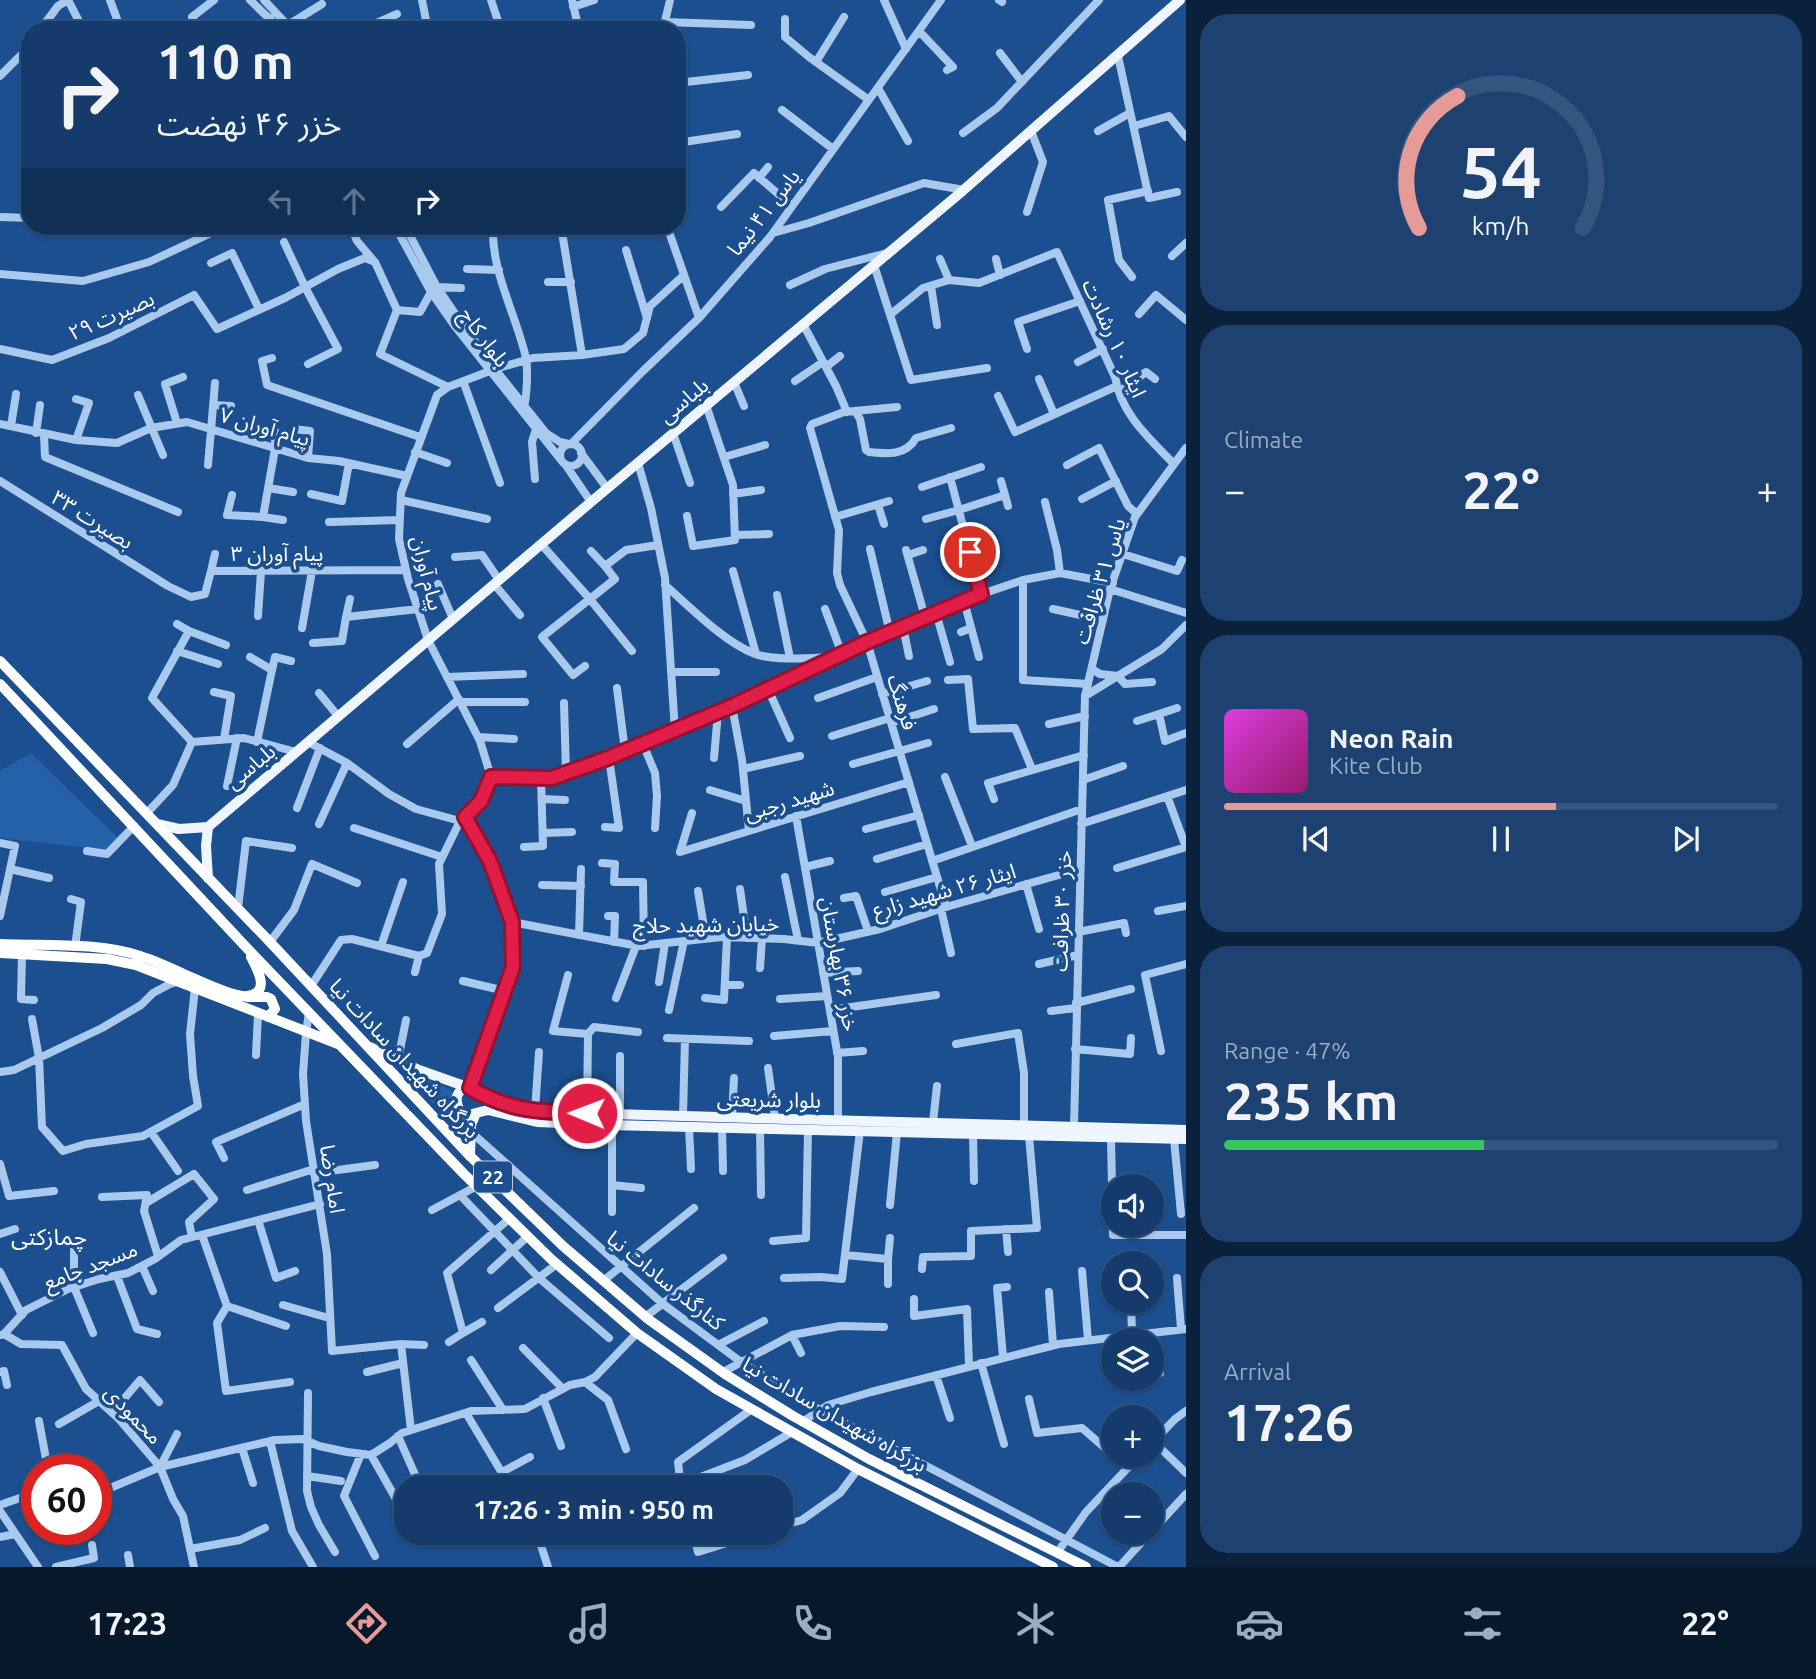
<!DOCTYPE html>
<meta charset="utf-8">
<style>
body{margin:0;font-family:Ubuntu,"Noto Sans Arabic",sans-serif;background:#1d4271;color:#f1f3f6;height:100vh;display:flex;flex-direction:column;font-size:26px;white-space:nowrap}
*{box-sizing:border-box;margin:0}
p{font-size:23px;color:#9dadc1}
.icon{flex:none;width:38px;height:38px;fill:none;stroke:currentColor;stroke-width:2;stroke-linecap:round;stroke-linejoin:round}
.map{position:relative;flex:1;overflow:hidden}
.sheet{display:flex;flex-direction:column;gap:14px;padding:14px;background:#0b203b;width:630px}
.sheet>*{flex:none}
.banner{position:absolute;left:21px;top:21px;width:665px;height:214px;border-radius:28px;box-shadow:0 2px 5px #0004,0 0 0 2px #33557e;background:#143b6b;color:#f1f3f6;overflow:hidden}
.fabs{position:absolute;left:1101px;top:1174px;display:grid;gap:14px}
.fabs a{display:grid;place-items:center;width:63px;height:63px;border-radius:50%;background:#143b6b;box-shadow:0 2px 5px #0004,0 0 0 2px #33557e;font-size:35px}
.speed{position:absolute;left:21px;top:1454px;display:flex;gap:14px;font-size:35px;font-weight:700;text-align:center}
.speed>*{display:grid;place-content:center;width:91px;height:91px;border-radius:50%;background:#143b6b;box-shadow:0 2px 5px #0004,0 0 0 2px #33557e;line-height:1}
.speed .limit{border:10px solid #d22;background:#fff;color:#111}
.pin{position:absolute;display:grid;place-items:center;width:60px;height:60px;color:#fff;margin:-30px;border:4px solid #fff;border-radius:50%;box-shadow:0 2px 7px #0007}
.me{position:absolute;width:77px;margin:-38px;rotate:271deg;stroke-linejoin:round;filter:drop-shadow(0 0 5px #0008)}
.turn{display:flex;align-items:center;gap:24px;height:147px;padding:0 21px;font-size:32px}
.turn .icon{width:91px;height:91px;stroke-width:2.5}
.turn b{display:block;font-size:49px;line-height:60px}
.lanes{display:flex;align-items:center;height:66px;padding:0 21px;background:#0003;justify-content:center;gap:35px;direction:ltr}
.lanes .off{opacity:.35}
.big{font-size:52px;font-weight:600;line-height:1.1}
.sheet .card{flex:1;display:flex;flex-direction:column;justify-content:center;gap:10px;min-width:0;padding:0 24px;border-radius:28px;background:#1d4271}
.sheet .dial{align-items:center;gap:0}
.dial svg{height:182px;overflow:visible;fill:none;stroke:#33557e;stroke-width:7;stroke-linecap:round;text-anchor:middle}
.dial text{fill:#f1f3f6;stroke:none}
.song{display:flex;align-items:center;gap:21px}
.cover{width:84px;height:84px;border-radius:10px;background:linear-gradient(135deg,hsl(300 70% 55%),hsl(320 70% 35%))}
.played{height:7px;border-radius:4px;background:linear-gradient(90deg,#e69b98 60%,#33557e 60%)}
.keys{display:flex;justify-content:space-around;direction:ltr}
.heat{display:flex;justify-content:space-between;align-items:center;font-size:38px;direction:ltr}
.charge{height:10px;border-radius:5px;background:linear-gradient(90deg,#34c759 47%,#33557e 0)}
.trip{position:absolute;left:394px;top:1475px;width:399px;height:70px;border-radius:28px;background:#143b6b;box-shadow:0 2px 5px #0004,0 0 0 2px #33557e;font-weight:600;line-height:70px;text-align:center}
.menu{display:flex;height:112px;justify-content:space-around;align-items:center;background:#08182b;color:#9dadc1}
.menu .icon{width:49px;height:49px}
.menu .current{color:#e69b98}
.menu b{font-size:32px;color:#f1f3f6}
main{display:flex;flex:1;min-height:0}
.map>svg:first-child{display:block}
.green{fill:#2461a8}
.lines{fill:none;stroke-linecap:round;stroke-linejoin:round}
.minor{stroke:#a9c9ee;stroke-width:8}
.major{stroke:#f0f6ff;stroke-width:10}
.highway{stroke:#fff;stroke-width:10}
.route-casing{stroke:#92132f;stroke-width:18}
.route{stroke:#e11d48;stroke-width:12}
.labels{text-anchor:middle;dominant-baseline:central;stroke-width:7;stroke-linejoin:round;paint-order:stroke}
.shield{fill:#1b4f8f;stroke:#bbcadd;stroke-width:2}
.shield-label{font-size:19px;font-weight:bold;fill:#fff}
.street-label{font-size:21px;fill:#fff;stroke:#1b4f8f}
.neighbourhood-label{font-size:23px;fill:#fff;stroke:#1b4f8f}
</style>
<main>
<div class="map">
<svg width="1186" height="1567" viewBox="0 0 1186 1567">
<rect width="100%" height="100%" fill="#1b4f8f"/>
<path class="green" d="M31 753 118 838 105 850 0 838V771Z
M405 1070 450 1089 453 1093C447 1107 454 1118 465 1127V1138L404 1073Z"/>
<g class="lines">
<path class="minor" d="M68 0 83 29
M110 0 121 30
M250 0 281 30
M264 0 292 30
M422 0 428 30
M491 0 501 30
M572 0 579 30
M884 0 906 49
M999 0 1002 2
M573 7 594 0
M785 19V37L809 57 869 100
M665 22 751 25
M288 25 322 4
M40 30 58 6 68 0
M156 30 159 29
M197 30 192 17 214 0
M258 30 270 18
M361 30 397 14
M663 30 670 0
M919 31 953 67 947 70
M1000 53 1022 82
M1118 56 1149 198 1177 192
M816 62 844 17
M0 76 23 53 30 43
M677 83 748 75
M878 88 908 141
M782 110 833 149
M1134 126 1169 116 1186 137
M1098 131 1130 113
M963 133 997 108 1099 0
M677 143 737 134
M759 178 768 167
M721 207 754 173 792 206
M1027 212 1043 162 1031 131
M0 217 30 218
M351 226 357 241 373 260
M395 226 431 292 454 325 561 460
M405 226 437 287 458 318 495 369 546 433 560 442 569 444
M493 226C491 272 516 314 526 358 528 370 527 394 524 407
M561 226 582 355
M667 226 699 318
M311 227 313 226
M562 229 574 226
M773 233 809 223 924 183 964 190
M284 242 305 287 338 349 308 364
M626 250 647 318
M1172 256 1186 243
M940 259 949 280
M996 259 1000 275
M211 263 232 253 259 309
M874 265 911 380 987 368
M467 269 499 270
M0 274 83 281 149 262 226 226
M1132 277 1119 260 1108 200 1148 191
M548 282H571
M790 285 825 269 887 253
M931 286 937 325
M437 287 461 288
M397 310 380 354 448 387
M397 310 420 312 431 292
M891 314 923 288 949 280 979 283 1057 252 1115 377C1121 414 1149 438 1174 464
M1139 314 1156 295 1186 320
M803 324 836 386 847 412
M0 349 52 360 109 338 194 295 217 329 285 298 338 269 365 258 375 262 397 310
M1027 349 1018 322 1080 301
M272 358 262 361 267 385 420 437
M1078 362 1103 349
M826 367 840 356
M1039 379 1054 414
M463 381 500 483
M795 381 823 362
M734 382 744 406
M1119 392 1146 372 1155 379
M138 395 163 455
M998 396 1015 432 1117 386
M214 405 231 406
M897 407 844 412 812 424 810 428 839 530 837 573 840 585 867 642 946 907
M855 411 860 419 866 450 869 452C887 454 906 456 916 438L951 428
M177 423 165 384 183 377
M0 424 76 440 117 443 151 428 187 422 308 458 339 461 407 476
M11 426 16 394
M294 429 310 431 308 458
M36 433 40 405
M673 433 690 483
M44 435 45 457 178 512
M76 440 89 403 76 399
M571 444 643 371 699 318 770 237 941 0
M560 455a11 11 0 1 1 22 0a11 11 0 1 1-22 0Z
M415 452 447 463
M581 453 607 488
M724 457 765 445
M638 463 651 508 665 578 675 731
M565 464 591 502
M208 465 215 383
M1067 465 1099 448 1128 506 1137 514
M950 477 981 594
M535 479 532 442 537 426
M0 481 168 586 191 597 205 594 211 571 406 570
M1001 481 1005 495
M922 487 981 467
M268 488 293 492
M311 494 342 501 349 463
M733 494 761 490
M232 495 227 515 263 517 275 449V431
M1082 499 1116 481
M401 500 487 519
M1045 502 1057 550 1060 573
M878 505 884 524
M687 516 693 546 735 540 733 485 706 405
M263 517 283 520
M835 517 889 501
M926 519 959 510 1005 495 1008 506
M329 522 400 520
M735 535 769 534
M541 544 589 598 632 651
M870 549 890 633
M906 550 925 617
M591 551 605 566
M1123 554 1177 571 1182 560
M908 555 923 550
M455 557 482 555 499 580
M211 571 215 554
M733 571 756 654
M1023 580V680L1088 684
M438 584 453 619
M494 584 520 615
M665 585C690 607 724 642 755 654 775 661 809 658 830 657
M1110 589 1186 613
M777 595 790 658
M964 601 979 657
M825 609 842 654
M1053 609 1103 620
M936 613 950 662
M258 616 261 571
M346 617 350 599
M177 624 189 631 152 698 192 742 244 738 296 752
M903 627 909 656
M302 628 312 571
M189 631 226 645
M961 632 971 628
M313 643 342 641 346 617 418 609
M177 651 218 664
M250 657 272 670 257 742
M585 666 573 675 542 637 615 579 605 566 626 550 658 545
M1092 669 1100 674 1118 676
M272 670 275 657 291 661
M671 672H716
M1118 676 1125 684 1152 682
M447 677 523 674
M948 680 968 679 973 729 1015 728 1032 769
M617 688 625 751
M768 689 790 738
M214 692 231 696 224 739
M319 693 338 716
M882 694 927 681
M1085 696 1162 649 1186 625
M818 698 877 677
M461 702H525
M564 703 566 773
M732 706 742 760 749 831
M1159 714 1177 708
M1137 721 1159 714 1165 741 1186 733
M891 723 934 709
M1049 724 1085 716
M832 736 890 718
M478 737 514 739
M308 742 347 763 389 794 416 809 460 821
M407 744 459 699
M643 744 655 773 657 796 655 828
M714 758 718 712
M853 764 928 743
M743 769 800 756
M491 777 552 778 609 758 732 706 867 642 970 598 1023 580 1060 573 1113 583
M945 777 972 846
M1083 780 1123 766
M227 786 237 738
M710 790 746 801
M1167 796 1186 847
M542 799 565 800
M994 799 988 783 1084 755
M297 808 320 748
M146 814 173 785 192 742
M796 816 838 1057V1119
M465 817 490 861 512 922 513 967 470 1088
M319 824 347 763
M1081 824 1186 790
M605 827 619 828 609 758
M354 828 442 857
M866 829 919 815
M543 833 572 832
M0 843 15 846 0 916
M524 847 543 846 541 778
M87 851 107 854 134 826
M680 852 909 782
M680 852 692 813
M877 859 927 844
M932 861 1082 809
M602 863 615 864 614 882H643L644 946
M805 867 830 861
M1117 868 1186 847
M10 869 49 878
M785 877 798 940
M1026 884 1039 929
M542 885 581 886
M740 889 747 938
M698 891 706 939
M885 892 937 877
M844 898 856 896 868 931
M71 899 81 902 75 947
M238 908 246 841 292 848
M941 909 951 953
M1158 911 1186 906
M608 916H615L614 942
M512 922 638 946 722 937 784 939 818 943 880 929 946 907 1080 869
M1078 932 1124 923 1126 933
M579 935 581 869
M270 942 294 910 312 864 357 883
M381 946 403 882
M22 954 21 999 34 1000
M1039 964 1078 955
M760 968 762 938
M415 972 419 956
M823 973 858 971
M568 975 553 1031 588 1034 587 1113
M463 981 505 991
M659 982 665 943
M725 985H740
M311 986 341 940 352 939 419 956 427 953 442 914 439 864 460 821 481 801 491 777 480 741 428 640 408 579 399 539 401 493 437 395 448 387 495 369 533 358 582 355 624 349 643 333 650 306 683 276
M616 998 636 946
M705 998 724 1000 727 937
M780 999 827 996
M1076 1003 1131 989
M669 1010 684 941
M830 1010 936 995
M1051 1011 1076 1008
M309 1012 306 1033 303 1074 306 1121 327 1254 332 1351 401 1344 411 1430
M32 1019 39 1058 42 1127 63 1151 86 1144 143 1136 198 1106 193 1076 190 1034 195 988
M588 1034 594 1027 638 1032
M774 1036 833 1031
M667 1038 749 1041
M956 1044 1018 1033 1024 1073V1125
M1075 1049 1130 1054 1131 1038
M1161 1051 1145 975 1186 964
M837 1053 863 1051
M256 1055 258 1014
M398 1060 406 1020
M768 1068 775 1118
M0 1072 14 1070 102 1028 141 1005 153 993 170 984 177 982
M535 1111 539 1052
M620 1114V1056
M683 1116 685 1039
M732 1117 734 1078
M933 1122 937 1086
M1074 1126 1085 696 1110 589 1135 517 1186 448
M689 1127 691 1169
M722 1128 723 1171
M760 1129 761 1195
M151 1132 178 1171
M471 1132 663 1304 741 1362 820 1410 1118 1567
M973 1134 974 1181
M1111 1138 1113 1235H1186
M1174 1139 1181 1214
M224 1158 216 1142 305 1104
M0 1164 9 1196 54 1191
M315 1173 375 1165
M612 1185 641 1188
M247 1190 314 1169
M460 1195 539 1278 609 1338
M102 1197 147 1195 144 1211 158 1256
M146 1203 194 1174 214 1199 189 1222 192 1237
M890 1205 897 1132
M432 1210 477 1186
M612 1212V1125
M258 1220 276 1278 295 1271
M1006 1229 1008 1252
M0 1234 15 1229
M202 1235 227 1306 217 1323 226 1391 290 1382
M773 1241 806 1238 808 1130
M74 1249V1269L80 1285
M845 1255 888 1259V1284
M888 1259 890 1238
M142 1266 153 1291
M922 1269 923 1257 971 1256V1231L1037 1228 1029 1136
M491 1270 528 1236
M1082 1271 1088 1340
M0 1272 22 1315
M117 1276 137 1329 157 1334
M784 1278 821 1277 842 1279 860 1131
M1177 1278 1181 1329
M603 1281 694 1208
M74 1287 93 1333
M1049 1292 1053 1345
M914 1299V1316L967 1309 969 1366
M1131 1302 1132 1335
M283 1305 329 1318
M227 1306 286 1326
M498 1308 557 1264
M645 1317 723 1258
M463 1333 482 1322
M4 1334 21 1344 62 1345 86 1389 118 1418 160 1467 173 1499 183 1516 194 1567
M0 1335 4 1334 26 1310 68 1289 99 1279 128 1273 155 1259 181 1240 320 1204
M792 1335 801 1353
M449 1342 463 1333 447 1273 510 1218
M401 1344 424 1345
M718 1345 764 1321
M523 1348 563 1389
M1003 1357 997 1288 1007 1287
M471 1360 503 1410
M981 1363 1004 1444
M0 1372 4 1371 7 1385
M367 1372 403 1363
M723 1372 792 1335 840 1326 884 1327
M1152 1374 1160 1373
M936 1375 950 1418
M585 1382 608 1400 626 1449
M308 1393 307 1491 311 1507 319 1525 335 1552
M543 1398 561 1446
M1029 1399 1037 1433 1082 1428 1113 1455
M112 1413 140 1380 159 1402
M466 1413 511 1488
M39 1421 48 1470
M802 1422 828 1405 871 1392 1059 1344 1186 1329
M59 1424 99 1401
M398 1436 421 1488
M270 1441 292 1531 313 1567
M1153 1441 1186 1473
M1152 1443 1175 1419 1186 1411
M242 1448 253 1483
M361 1454 344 1496 375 1556
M371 1455 400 1506
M1114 1456 1128 1468
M47 1464 78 1458
M160 1467 177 1434
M502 1472 530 1457
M307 1476 341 1481
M534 1488 545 1482
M681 1488 678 1462 752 1409
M703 1488 698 1478 745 1460 792 1432
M96 1494 160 1467 275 1440 303 1439 319 1446 347 1452 371 1455 390 1443 402 1433 471 1411 525 1409 570 1385 585 1382 595 1377 637 1333
M0 1505 37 1492
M0 1511 38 1567
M780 1526 802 1520 840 1493 858 1469
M1152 1531 1186 1494
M537 1533 548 1567
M593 1533 595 1543
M693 1533 698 1552 759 1533
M0 1537 15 1534
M190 1549 240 1540 265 1528
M1057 1553 1086 1512 1139 1456
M128 1555 130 1567
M56 1567 94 1558 92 1545
M1119 1567 1150 1533"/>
<path class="major" d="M157 824 179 829 208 827
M208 827 591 502 959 194 1180 0
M208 827 206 846 208 878
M370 1047 419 1070 470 1088 487 1098 510 1106 540 1112 1186 1130
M469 1088C454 1090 455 1100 460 1112L468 1115 476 1113
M470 1156 471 1125 476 1113 488 1110 537 1122 609 1125 1186 1139"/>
<path class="highway" d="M0 661 270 942 470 1156 563 1246 648 1319 725 1374 793 1416 869 1459 1086 1567
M0 684 245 946 464 1174 551 1259 637 1333 716 1389 858 1469 1053 1567
M0 944C44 946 98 942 140 956 156 961 171 968 186 975 198 980 234 998 247 996 271 993 258 970 251 957
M0 953 107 959 136 965 338 1044
M247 997H267L271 999 275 1009 268 1017"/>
</g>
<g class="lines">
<g class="route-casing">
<path id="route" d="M587 1113C541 1112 511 1112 470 1088L513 967 512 922 490 861 465 817 481 801 491 777 552 778 608 758 732 706 867 642 981 594 970 552"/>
</g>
<use href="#route" class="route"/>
</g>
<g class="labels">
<rect class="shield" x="474" y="1161.5" width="38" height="31" rx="5"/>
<g class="shield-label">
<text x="493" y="1177">22</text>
</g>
<g class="street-label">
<text transform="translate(763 212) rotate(-52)">یاس ۴۱ نیما</text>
<text transform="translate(111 315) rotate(-24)">بصیرت ۲۹</text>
<text transform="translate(485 337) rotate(53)">بلوار کاج</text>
<text transform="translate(1115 338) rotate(66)">ایثار ۱۰ رشادت</text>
<text transform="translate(683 400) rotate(-40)">بلباسی</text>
<text transform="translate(265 426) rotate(16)">پیام آوران ۷</text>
<text transform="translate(93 519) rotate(32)">بصیرت ۳۳</text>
<text x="277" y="553">پیام آوران ۳</text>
<text transform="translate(428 573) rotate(76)">پیام آوران</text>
<text transform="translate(1099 581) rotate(-73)">یاس ۳۱ ظرافت</text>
<text transform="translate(903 702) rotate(73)">فرهنگ</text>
<text transform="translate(250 766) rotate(-40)">بلباسی</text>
<text transform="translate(789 800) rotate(-17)">شهید رجبی</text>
<text transform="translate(944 890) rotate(-16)">ایثار ۲۶ شهید زارع</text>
<text transform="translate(1061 911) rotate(-88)">خزر ۳۰ ظرافت</text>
<text transform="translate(706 924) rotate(-1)">خیابان شهید حلاج</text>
<text transform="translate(840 964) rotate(80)">خزر ۳۶ بهارستان</text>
<text transform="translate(405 1058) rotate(47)">بزرگراه شهیدان سادات نیا</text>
<text transform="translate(769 1099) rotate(1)">بلوار شریعتی</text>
<text transform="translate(333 1179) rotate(81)">امام رضا</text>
<text transform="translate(90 1265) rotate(-21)">مسجد جامع</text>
<text transform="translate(666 1280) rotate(39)">کنارگذر سادات نیا</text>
<text transform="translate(134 1414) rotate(46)">محمودی</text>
<text transform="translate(835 1414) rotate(30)">بزرگراه شهیدان سادات نیا</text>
</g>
<g class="neighbourhood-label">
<text x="49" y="1236">چمازکتی</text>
</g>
</g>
</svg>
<div class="fabs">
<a><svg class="icon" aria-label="sound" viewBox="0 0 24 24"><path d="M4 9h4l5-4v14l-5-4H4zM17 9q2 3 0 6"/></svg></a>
<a><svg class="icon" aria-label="search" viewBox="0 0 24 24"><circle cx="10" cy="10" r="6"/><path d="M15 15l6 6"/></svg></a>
<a><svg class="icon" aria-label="layers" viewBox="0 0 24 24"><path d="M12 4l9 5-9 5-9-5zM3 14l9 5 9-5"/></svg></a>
<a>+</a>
<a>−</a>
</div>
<div class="speed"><div class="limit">60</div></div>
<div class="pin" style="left:970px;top:552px;background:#d93025"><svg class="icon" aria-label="arrive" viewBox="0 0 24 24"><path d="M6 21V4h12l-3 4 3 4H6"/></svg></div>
<svg class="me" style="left:587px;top:1113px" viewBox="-20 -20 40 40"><circle r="17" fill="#e11d48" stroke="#fff" stroke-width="3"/><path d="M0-11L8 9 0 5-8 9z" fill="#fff"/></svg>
<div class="trip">17:26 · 3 min · 950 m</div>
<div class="banner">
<div class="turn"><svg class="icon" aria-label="right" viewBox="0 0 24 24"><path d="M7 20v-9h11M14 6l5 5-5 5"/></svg><div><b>110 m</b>خزر ۴۶ نهضت</div></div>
<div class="lanes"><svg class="icon off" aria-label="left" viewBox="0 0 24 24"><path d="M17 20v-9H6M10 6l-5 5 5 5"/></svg><svg class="icon off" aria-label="ahead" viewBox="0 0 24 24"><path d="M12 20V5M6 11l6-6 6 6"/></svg><svg class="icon" aria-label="right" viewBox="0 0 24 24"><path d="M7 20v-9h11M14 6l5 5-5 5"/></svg></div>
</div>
</div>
<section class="sheet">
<div class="card dial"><svg viewBox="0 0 100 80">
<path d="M14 69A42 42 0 1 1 86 69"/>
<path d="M14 69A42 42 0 0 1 31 11" stroke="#e69b98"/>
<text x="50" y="56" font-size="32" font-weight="700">54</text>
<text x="50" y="72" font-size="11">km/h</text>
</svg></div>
<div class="card"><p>Climate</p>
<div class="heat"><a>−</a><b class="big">22°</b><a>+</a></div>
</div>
<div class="card">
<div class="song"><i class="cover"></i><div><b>Neon Rain</b><p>Kite Club</p></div></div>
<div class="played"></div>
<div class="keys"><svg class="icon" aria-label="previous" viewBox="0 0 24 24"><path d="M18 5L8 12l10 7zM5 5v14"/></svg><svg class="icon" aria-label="pause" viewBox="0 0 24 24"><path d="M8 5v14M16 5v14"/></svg><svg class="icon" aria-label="next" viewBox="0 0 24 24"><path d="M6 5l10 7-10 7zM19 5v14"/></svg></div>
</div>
<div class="card"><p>Range · 47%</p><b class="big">235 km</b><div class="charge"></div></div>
<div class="card"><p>Arrival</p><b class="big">17:26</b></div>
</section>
</main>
<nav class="menu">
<b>17:23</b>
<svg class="icon current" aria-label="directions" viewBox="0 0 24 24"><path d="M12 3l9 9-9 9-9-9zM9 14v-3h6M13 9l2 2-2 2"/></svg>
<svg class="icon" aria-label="music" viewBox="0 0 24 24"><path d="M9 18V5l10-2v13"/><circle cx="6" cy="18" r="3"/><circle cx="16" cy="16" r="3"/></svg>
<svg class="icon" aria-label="phone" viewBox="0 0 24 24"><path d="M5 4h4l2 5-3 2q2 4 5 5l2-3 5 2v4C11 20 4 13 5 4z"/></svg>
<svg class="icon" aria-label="climate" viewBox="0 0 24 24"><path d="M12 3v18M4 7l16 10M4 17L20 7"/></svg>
<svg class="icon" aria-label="car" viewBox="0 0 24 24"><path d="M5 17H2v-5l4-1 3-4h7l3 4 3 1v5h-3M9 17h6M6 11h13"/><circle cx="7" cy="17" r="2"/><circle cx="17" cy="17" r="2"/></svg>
<svg class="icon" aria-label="filters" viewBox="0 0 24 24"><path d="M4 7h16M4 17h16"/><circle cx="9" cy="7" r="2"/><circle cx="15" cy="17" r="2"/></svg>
<b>22°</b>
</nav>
